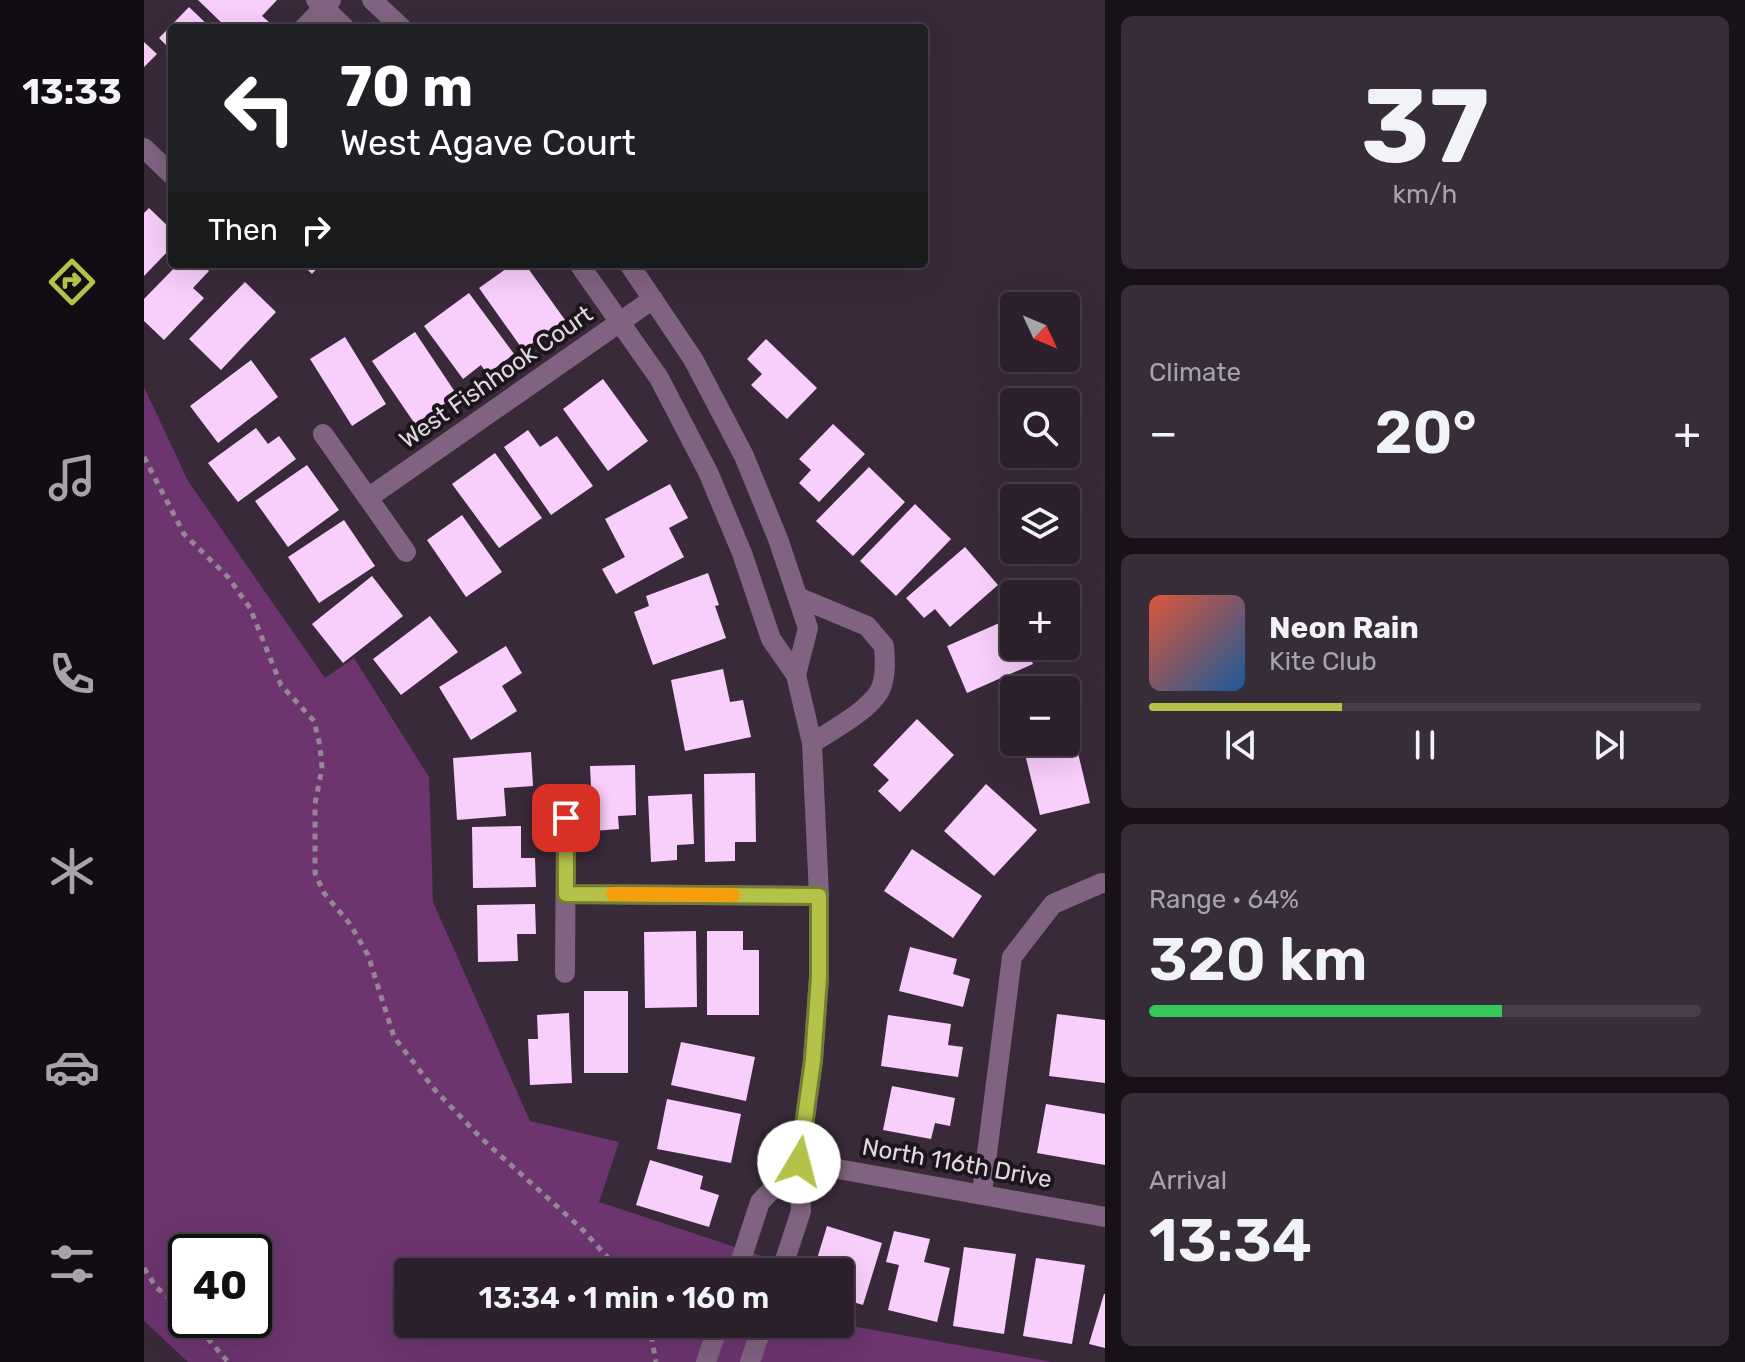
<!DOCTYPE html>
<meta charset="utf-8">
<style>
body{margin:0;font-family:Rubik,sans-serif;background:#372d38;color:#f1f3f6;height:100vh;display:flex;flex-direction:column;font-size:30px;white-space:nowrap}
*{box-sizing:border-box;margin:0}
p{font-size:26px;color:#a6a3a9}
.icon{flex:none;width:44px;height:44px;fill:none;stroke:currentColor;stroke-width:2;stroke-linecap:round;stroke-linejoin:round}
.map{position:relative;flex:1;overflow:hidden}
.panel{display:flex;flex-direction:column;gap:16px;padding:16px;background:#181218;width:640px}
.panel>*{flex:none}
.hud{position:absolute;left:24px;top:24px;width:760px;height:244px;border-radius:8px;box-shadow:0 8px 32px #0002,0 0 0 2px #473e48;background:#202124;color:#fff;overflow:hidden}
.needle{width:52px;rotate:134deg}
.tools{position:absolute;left:856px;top:292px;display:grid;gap:16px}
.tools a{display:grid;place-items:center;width:80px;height:80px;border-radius:8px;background:#2b202c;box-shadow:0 8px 32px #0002,0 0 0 2px #473e48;font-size:40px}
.speed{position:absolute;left:24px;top:1234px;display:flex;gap:16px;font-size:40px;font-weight:700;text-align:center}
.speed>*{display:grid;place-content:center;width:104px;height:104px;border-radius:50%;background:#2b202c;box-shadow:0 8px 32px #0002,0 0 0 2px #473e48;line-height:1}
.speed .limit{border:4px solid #111;border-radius:12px;background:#fff;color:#111}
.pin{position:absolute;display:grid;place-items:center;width:68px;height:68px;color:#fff;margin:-34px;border-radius:16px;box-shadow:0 4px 12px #0006}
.me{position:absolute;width:88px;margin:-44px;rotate:8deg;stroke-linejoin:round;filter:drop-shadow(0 0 6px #0008)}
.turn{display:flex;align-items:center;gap:28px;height:168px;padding:0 40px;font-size:36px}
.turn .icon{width:104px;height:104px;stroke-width:2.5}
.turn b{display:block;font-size:56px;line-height:68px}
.then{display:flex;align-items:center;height:76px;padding:0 40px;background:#0003;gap:16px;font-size:30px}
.big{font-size:60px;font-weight:600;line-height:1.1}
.panel .tile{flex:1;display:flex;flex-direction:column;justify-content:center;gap:12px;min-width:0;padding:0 28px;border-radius:12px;background:#372d38}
.panel .dial{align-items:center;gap:0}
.dial b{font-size:104px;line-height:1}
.song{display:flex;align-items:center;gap:24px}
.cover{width:96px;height:96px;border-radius:12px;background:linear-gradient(135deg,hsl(10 70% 55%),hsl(210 70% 35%))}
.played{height:8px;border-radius:4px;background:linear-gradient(90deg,#b4c24a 35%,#473e48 35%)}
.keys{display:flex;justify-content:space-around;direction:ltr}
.heat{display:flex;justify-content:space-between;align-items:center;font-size:44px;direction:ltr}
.charge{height:12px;border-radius:6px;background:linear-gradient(90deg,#34c759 64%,#473e48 0)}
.trip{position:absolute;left:250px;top:1258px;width:460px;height:80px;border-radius:8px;background:#2b202c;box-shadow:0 8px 32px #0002,0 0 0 2px #473e48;font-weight:600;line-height:80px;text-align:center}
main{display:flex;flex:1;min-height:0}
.menu{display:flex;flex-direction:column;width:144px;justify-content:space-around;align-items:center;background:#110d12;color:#a6a3a9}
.menu .icon{width:56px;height:56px}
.menu .on{color:#b4c24a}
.menu b{font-size:36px;color:#f1f3f6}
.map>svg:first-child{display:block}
.green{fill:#6d3470;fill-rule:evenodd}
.building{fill:#f8cefa}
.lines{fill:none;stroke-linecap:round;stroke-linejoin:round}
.path{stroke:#938794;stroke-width:5;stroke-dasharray:6 6;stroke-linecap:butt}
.minor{stroke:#7f6380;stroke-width:20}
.route-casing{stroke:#757e30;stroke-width:20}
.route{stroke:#b4c24a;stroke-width:14}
.slow{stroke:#f59e0b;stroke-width:14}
.labels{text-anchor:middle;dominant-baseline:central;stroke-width:8;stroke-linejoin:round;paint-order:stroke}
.street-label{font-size:24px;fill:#e1d7e1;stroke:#1c151d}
</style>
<main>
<nav class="menu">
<b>13:33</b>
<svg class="icon on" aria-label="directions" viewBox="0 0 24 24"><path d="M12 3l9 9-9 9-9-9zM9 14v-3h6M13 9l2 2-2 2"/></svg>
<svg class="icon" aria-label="music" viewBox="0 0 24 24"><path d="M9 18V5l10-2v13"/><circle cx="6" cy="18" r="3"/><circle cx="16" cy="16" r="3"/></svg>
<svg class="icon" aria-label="phone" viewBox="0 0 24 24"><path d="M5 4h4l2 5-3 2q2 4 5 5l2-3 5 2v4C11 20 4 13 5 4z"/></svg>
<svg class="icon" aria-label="climate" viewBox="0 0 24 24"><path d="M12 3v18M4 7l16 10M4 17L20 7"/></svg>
<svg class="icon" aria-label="car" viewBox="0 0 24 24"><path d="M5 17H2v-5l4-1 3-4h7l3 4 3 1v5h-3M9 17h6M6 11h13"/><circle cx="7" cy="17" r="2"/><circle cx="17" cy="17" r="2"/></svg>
<svg class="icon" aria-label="filters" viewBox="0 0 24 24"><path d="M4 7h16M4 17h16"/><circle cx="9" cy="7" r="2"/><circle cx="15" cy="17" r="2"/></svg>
</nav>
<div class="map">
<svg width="961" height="1362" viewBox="0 0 961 1362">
<rect width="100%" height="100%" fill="#392a3a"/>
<path class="green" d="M0 387 44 481 181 678 210 658 285 777 289 902 386 1121 475 1142 455 1202 618 1256 614 1272H264V1324H696L909 1362H44L0 1321ZM42 1252H110V1320H42Z"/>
<path class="building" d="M54 0H133L118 16 125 22 118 28H83Z
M45 7 67 28H28V51L15 38Z
M0 42 13 54 0 67Z
M5 208 28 230V247L0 276V213Z
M34 264H58L65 271 49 288 60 298 20 340 0 321V299Z
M158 264H177L168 274Z
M369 264H381L421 320 379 350 335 288Z
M101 282 132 312 77 370 45 339Z
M325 293 370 354 343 374 337 365 319 379 280 326Z
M271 332 313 395 271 424 228 361Z
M201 337 242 404 208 426 166 359Z
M622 339 673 388 643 419 607 385 618 374 603 359Z
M107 360 134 397 74 443 46 406Z
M459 379 504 441 464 471 419 409Z
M689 424 721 454 675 502 655 483 667 470 655 459Z
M112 428 124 444 135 436 152 459 94 502 64 463Z
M384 430 396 447 413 436 449 486 407 515 360 447Z
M351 453 398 518 355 548 308 484Z
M163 465 195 510 144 547 111 501Z
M725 467 761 502 709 556 672 521Z
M526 484 544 518 525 528 540 557 472 594 458 569 481 557 461 519Z
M771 504 807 539 752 596 716 561Z
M318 515 358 572 322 597 283 540Z
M200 520 231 566 175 603 144 557Z
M821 547 854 585 806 627 791 609 780 618 762 598Z
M564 573 575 605 571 606 582 638 509 665 490 612 505 606 502 596Z
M228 576 259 616 199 663 168 624Z
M286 616 314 652 257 695 229 659Z
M869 617 870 646H882L889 664 823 693 803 646Z
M362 646 378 673 358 686 373 711 327 740 295 687Z
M579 669 586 702 599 700 607 737 541 751 527 680Z
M773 719 810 755 756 812 734 791 745 780 729 765Z
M928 728 946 803 896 815 878 742H922V729Z
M387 752 389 786 360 788 362 816 313 820 309 758Z
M491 765 492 815 474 816 475 829 449 831 446 766Z
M611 773 612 842H591V861L561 862 560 774Z
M842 784 893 830 850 876 800 831Z
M548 794 550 844 533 845V860L507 862 504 796Z
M377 826V858H391L392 887 329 888 328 827Z
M768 849 838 896 809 938 740 891Z
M391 904 392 934H373L374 961 334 962 333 905Z
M552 931 553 1007 501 1008 500 932Z
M563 931H599V950H615V1015H563Z
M766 947 813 959 809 974 826 979 819 1007 755 991Z
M440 991H484V1073H440Z
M425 1013 428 1083 386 1085 384 1039H394L393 1015Z
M913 1014 961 1020V1083L905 1076Z
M744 1015 807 1024 804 1045 819 1047 814 1077 737 1066Z
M537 1042 611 1057 602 1101 527 1085Z
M748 1086 811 1098 806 1126 791 1123 787 1139 739 1130Z
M523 1099 597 1114 587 1163 513 1149Z
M902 1104 961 1114V1165L893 1153Z
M506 1160 559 1176 556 1189 575 1195 565 1227 492 1205Z
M683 1226 738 1243 719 1305 696 1298V1272H669Z
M750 1231 786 1239 780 1262 806 1268 793 1322 744 1310 755 1265 742 1262Z
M820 1247 872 1254 860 1334 809 1326Z
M892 1258 941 1265 928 1344 879 1336Z
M960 1294H961V1348L945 1344Z"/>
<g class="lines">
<path class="path" d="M0 457 40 534 84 577 106 608 137 685 170 721 176 746 178 768 171 804V873L180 893 206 924 224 955 250 1037 290 1089 337 1138 437 1228 477 1272
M0 1268 12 1287 42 1313
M48 1320 84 1362
M505 1324 512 1362"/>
<path class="minor" d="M172 0 201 28
M228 0 258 28
M160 28 187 0
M0 148 28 175
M435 264 515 378 564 472 598 553 627 639 652 675 668 743 675 896V977L669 1060 655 1162 657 1211 637 1272
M485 264 549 359 600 456 634 539 664 628 652 675
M179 434 262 552
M224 498 509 299
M656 598 723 626 740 646C741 659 742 673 738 685 732 707 687 731 668 743
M422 894 675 896
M421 973 422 818
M655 1162 961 1217
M838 1193 868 957 909 904 958 883
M593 1272 616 1202 655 1162
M562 1362 575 1324
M606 1362 619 1324"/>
</g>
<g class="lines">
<g class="route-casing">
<path id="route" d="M422 818V894L675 896V977L669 1060 655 1162"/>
</g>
<use href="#route" class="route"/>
<path class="slow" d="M469 894 589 895"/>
</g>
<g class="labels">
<g class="street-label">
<text transform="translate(352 377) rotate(-35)">West Fishhook Court</text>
<text transform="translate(813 1163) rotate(10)">North 116th Drive</text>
</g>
</g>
</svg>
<div class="tools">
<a><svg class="needle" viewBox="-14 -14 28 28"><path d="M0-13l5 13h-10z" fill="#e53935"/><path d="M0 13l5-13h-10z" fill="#a6a3a9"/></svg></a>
<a><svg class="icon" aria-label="search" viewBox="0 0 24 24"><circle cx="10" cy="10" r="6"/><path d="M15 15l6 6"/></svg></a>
<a><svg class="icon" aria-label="layers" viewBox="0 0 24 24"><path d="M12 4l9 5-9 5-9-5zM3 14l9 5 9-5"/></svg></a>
<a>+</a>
<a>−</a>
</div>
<div class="speed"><div class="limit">40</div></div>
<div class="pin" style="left:422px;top:818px;background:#d93025"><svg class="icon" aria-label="arrive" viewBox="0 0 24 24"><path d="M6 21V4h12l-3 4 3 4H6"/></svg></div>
<svg class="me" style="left:655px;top:1162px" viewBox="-20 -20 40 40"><circle r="19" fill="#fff"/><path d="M0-13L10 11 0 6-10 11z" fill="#b4c24a"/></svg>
<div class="trip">13:34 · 1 min · 160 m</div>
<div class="hud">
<div class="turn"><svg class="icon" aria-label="left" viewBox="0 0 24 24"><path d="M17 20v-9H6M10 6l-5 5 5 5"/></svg><div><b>70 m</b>West Agave Court</div></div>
<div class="then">Then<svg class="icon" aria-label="right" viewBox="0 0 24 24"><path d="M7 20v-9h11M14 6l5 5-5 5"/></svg></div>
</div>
</div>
<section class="panel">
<div class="tile dial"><b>37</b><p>km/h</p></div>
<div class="tile"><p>Climate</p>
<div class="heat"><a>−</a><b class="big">20°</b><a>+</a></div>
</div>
<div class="tile">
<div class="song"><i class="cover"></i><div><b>Neon Rain</b><p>Kite Club</p></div></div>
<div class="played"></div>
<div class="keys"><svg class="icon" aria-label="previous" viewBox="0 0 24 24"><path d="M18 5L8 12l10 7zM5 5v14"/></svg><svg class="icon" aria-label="pause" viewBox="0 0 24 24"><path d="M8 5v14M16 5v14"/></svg><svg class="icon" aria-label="next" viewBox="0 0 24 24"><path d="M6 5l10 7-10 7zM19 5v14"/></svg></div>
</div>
<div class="tile"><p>Range · 64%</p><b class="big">320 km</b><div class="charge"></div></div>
<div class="tile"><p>Arrival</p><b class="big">13:34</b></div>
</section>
</main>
